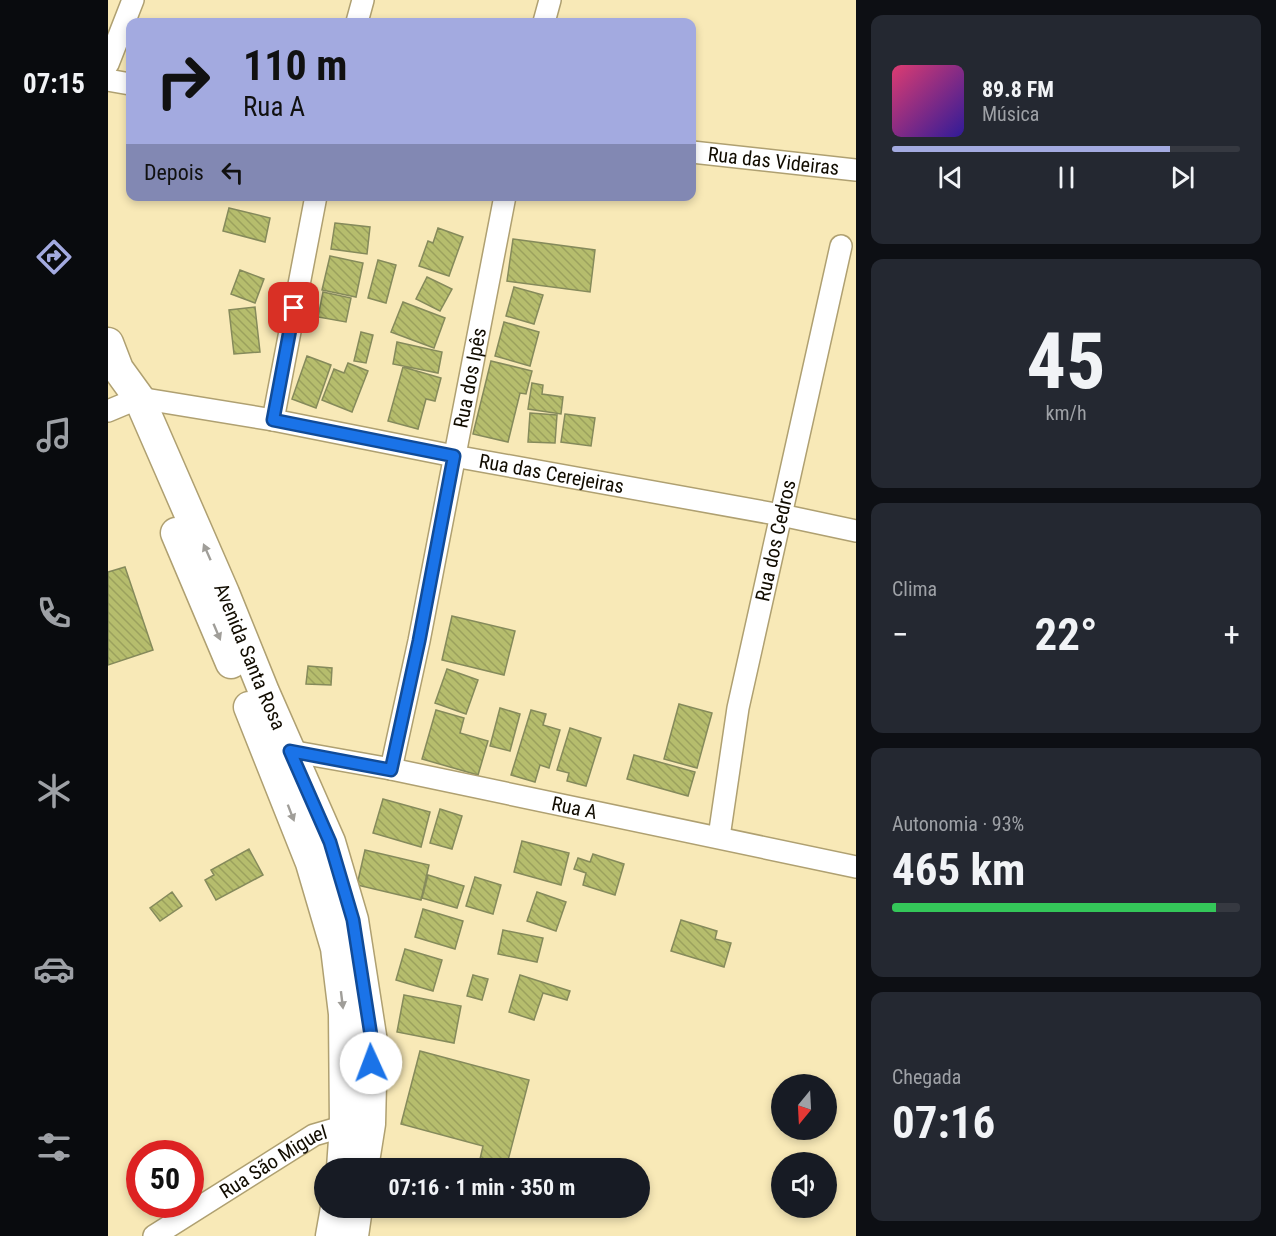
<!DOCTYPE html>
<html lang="pt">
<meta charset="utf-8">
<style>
body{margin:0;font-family:"Roboto Condensed",sans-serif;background:#242831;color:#f1f3f6;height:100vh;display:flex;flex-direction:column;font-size:22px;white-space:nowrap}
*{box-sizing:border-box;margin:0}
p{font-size:20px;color:#9ea1a6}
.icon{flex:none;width:33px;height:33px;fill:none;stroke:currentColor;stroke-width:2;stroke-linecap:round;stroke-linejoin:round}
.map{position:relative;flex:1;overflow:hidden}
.details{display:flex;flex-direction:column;gap:15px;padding:15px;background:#0d0f14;width:420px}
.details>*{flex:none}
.banner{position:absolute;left:18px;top:18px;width:570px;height:183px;border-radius:12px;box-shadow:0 3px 9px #0003;background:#a3aae0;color:#111;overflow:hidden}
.needle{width:39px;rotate:198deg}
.tools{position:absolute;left:663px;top:1074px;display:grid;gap:12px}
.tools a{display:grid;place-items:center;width:66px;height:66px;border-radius:50%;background:#171b24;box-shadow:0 3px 9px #0003;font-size:30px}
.speed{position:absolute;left:18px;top:1140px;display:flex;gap:12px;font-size:30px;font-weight:700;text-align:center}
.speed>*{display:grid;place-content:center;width:78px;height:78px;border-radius:50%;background:#171b24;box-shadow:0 3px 9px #0003;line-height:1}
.speed .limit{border:9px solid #d22;background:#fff;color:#111}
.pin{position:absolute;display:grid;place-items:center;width:51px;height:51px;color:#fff;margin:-26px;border-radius:12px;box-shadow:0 3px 9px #0006}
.me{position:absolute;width:66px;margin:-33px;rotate:358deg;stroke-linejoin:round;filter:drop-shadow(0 0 4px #0008)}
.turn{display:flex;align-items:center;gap:21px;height:126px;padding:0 18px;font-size:27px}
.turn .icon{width:78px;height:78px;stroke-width:2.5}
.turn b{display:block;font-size:42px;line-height:51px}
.then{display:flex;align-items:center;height:57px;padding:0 18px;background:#0003;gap:12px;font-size:22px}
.big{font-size:45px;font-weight:700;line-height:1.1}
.details .tile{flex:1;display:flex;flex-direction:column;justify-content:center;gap:9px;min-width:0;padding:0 21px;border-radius:12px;background:#242831}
.details .dial{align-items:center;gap:0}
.dial b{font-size:78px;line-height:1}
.song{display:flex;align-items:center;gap:18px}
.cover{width:72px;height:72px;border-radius:9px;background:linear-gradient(135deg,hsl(340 70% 55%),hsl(250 70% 35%))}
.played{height:6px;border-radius:3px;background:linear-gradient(90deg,#a3aae0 80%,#363941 80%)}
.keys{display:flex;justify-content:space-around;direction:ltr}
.heat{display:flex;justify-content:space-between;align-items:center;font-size:33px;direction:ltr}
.charge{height:9px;border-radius:4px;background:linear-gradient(90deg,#34c759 93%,#363941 0)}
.trip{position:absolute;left:206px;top:1158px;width:336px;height:60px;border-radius:30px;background:#171b24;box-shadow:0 3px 9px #0003;font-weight:700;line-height:60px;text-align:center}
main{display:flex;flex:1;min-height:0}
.menu{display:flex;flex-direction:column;width:108px;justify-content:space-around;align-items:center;background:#090b0e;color:#9ea1a6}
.menu .icon{width:42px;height:42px}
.menu .active{color:#a3aae0}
.menu b{font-size:27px;color:#f1f3f6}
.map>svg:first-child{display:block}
.building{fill:url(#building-back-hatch);stroke:#858a5b;stroke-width:1.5}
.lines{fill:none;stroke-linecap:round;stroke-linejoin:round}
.street-casing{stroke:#afa071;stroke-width:24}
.secondary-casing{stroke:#afa071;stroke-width:33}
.street{stroke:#fff;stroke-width:21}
.secondary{stroke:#fff;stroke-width:30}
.oneway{fill:#a09e99}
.route-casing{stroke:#114b97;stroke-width:15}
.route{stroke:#1a73e8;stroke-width:10}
.labels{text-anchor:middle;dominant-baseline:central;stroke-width:4.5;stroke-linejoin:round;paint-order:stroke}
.street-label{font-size:20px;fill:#110c00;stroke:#f8e9b7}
</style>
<main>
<nav class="menu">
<b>07:15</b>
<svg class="icon active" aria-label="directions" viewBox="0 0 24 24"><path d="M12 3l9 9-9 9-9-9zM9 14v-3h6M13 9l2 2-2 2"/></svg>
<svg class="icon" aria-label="music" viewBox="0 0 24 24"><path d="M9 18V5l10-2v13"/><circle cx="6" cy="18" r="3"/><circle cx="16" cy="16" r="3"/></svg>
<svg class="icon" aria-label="phone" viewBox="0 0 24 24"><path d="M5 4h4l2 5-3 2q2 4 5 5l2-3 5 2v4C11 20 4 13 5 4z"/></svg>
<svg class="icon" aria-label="climate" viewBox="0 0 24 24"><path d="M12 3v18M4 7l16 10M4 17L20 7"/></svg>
<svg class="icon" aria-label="car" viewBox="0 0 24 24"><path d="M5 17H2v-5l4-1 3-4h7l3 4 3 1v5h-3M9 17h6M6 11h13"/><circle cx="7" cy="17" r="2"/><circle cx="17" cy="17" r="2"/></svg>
<svg class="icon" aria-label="filters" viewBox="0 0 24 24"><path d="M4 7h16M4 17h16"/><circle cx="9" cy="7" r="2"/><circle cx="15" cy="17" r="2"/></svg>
</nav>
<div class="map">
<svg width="748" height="1236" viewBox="0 0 748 1236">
<defs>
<pattern id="building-back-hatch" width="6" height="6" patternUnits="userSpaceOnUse" patternTransform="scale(1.5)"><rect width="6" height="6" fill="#b6bd6d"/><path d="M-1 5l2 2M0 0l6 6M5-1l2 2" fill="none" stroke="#9ba15d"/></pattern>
</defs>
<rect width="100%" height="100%" fill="#f8e9b7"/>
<path class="building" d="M121 208 162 218 157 242 115 231Z
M227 223 262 227 259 254 223 249Z
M330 228 355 237 341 276 311 266 320 241 325 243Z
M405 239 487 250 482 292 399 281Z
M222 256 255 263 248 297 214 290Z
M270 260 288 265 278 303 260 298Z
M132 270 156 279 147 303 123 294Z
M319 277 344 289 332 311 308 299Z
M406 287 435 295 426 324 398 316Z
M215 292 243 298 238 322 210 317Z
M295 302 337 318 326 348 283 332Z
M147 307 152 352 126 354 121 310Z
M396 322 431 332 422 366 387 356Z
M253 332 265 335 258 363 246 361Z
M289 342 334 352 330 373 285 364Z
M199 356 223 365 208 408 184 399Z
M383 361 424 371 418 394 412 393 400 442 365 434Z
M240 363 260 371 244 412 214 400 226 369 236 373Z
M295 367 333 378 327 401 318 399 310 429 280 421Z
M424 383 435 385 434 394 455 397 453 414 420 409Z
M422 413 449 415 447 443 420 442Z
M457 414 487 418 483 446 453 442Z
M17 567 45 650 0 665V572Z
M344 616 407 631 396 675 334 660Z
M200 666 224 668 223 685 198 684Z
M339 669 370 680 358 714 327 703Z
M571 704 604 713 589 768 556 759Z
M392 708 412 714 402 751 382 746Z
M328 710 356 718 352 733 380 741 370 775 314 759Z
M423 710 438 714 435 725 452 730 441 768 432 765 427 782 403 775Z
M462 728 493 738 478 786 459 781 461 773 449 770Z
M526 755 587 772 580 796 519 779Z
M275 799 322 812 313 847 265 833Z
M332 809 354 816 344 849 322 843Z
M414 841 461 853 453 885 406 872Z
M141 849 155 875 108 900 97 880 106 875 103 870Z
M257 850 321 865 313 900 249 885Z
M485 854 516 864 507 895 475 885 478 873 466 869 470 858 482 862Z
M320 875 356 886 349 908 314 898Z
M367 877 393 885 385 914 358 906Z
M64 892 74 906 52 921 42 908Z
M429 892 458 902 448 931 419 921Z
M315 909 355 921 347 949 307 937Z
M573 920 609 931 607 939 623 943 616 967 563 951Z
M395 930 435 938 429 962 390 954Z
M297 949 334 960 325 991 288 980Z
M365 975 380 979 374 1000 359 996Z
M412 975 462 991 459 1000 435 993 426 1020 401 1012Z
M296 995 353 1006 346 1043 289 1032Z
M312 1051 421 1080 398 1168H370L375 1146 293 1124Z"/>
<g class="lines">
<g class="street-casing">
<g id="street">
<path d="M249 22 255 0"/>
<path d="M436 22 442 0"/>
<path d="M0 64 25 0"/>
<path d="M0 80 22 84"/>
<path id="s1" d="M584 152 748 170"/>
<path id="s2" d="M0 411 31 398 165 420 346 456 673 515 748 531"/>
<path d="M165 420 208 196"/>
<path id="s3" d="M182 751 283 769 748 867"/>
<path id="s4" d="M283 769 311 641 397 196"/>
<path id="s5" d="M611 837 630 708 733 246"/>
<path id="s6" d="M46 1236 206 1135 237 1126 249 1125"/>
</g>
</g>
<g class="secondary-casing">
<g id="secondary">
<path id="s7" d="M0 343 10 369 31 398 116 593 156 692 222 842 245 920 264 1042 262 1124 255 1168"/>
<path d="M68 533 123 663"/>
<path d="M141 707 203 863 228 948 236 1014 237 1126 234 1168"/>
<path d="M223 1236 228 1208"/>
<path d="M245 1236 249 1208"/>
</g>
</g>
<use href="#street" class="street"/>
<use href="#secondary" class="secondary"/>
</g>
<defs><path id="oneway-solid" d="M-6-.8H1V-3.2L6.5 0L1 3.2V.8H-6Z" transform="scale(1.5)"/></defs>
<g class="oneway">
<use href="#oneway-solid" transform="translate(99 552) rotate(-114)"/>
<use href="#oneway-solid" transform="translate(109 632) rotate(67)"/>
<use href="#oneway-solid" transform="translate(183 813) rotate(69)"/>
<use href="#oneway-solid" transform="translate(234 1000) rotate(83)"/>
</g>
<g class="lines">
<g class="route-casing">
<path id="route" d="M186 308 165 420 346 456 311 641 283 770 182 751 222 842 245 920 264 1042 263 1063"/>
</g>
<use href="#route" class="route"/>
</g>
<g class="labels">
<g class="street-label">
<text stroke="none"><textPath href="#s1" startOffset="82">Rua das Videiras</textPath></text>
<text stroke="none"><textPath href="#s4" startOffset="399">Rua dos Ipês</textPath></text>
<text stroke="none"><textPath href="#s2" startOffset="453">Rua das Cerejeiras</textPath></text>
<text stroke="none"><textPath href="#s5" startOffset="302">Rua dos Cedros</textPath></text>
<text stroke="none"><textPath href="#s7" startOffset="345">Avenida Santa Rosa</textPath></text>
<text stroke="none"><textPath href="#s3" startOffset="290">Rua A</textPath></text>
<text stroke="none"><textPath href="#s6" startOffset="141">Rua São Miguel</textPath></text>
</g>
</g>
</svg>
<div class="tools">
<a><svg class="needle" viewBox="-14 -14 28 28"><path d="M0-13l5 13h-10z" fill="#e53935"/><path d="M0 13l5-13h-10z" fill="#9ea1a6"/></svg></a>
<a><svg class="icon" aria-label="sound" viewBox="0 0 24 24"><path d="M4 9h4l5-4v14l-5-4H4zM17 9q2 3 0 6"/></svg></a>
</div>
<div class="speed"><div class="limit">50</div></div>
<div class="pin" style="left:186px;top:308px;background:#d93025"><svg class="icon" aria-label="arrive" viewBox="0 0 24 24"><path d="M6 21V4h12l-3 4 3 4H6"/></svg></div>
<svg class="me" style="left:263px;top:1063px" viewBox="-20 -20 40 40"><circle r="19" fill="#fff"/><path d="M0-13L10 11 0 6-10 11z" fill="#1a73e8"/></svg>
<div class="trip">07:16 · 1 min · 350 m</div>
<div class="banner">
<div class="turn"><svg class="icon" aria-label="right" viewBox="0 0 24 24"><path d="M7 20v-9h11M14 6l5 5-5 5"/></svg><div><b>110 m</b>Rua A</div></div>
<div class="then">Depois<svg class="icon" aria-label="left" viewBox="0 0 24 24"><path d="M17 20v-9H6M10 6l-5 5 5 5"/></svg></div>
</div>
</div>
<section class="details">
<div class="tile">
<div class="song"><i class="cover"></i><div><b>89.8 FM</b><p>Música</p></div></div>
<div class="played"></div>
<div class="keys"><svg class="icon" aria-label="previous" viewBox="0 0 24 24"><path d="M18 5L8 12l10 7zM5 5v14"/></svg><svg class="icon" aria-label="pause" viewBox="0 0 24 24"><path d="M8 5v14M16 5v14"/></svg><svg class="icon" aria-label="next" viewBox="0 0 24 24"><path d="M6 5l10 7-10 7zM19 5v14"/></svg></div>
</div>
<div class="tile dial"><b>45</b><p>km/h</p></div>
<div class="tile"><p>Clima</p>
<div class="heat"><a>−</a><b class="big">22°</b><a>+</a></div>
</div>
<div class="tile"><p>Autonomia · 93%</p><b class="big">465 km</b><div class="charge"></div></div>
<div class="tile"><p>Chegada</p><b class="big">07:16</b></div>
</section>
</main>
